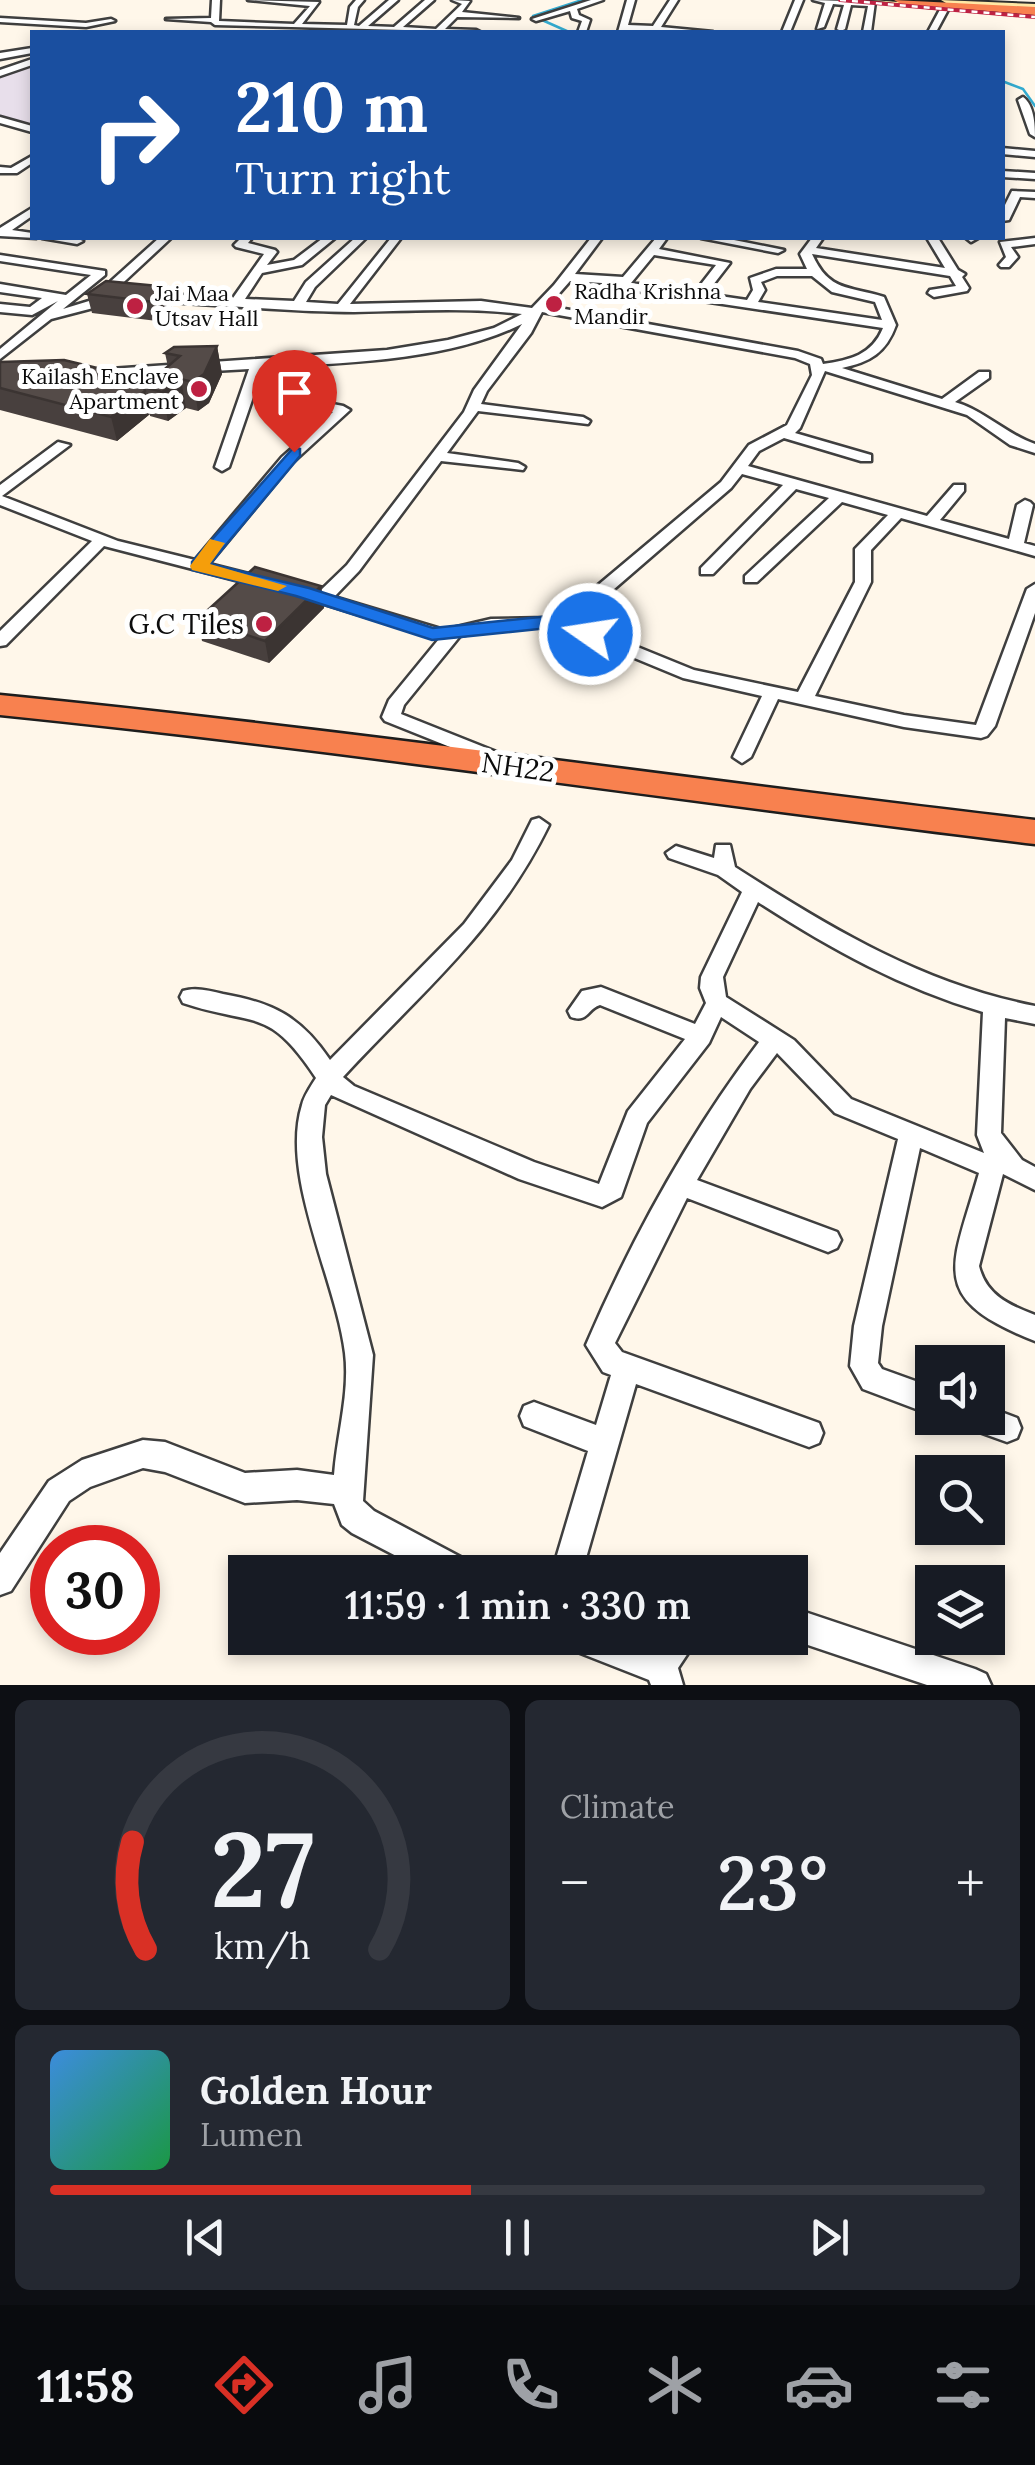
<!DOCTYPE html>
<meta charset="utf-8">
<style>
body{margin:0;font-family:Lora,serif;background:#242831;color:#f1f3f6;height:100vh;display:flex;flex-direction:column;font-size:38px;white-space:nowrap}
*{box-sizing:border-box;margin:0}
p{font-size:32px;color:#9ea1a6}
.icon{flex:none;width:55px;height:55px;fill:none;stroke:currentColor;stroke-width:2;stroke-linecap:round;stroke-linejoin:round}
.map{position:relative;height:1685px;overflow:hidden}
.side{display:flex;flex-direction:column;gap:15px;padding:15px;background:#0d0f14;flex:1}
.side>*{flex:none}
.banner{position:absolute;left:30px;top:30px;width:975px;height:210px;border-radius:0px;box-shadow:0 5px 15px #0003;background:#1a4fa0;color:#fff;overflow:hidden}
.controls{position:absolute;left:915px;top:1345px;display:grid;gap:20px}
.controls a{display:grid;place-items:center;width:90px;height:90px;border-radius:0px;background:#171b24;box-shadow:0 5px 15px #0003;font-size:50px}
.speed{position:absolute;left:30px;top:1525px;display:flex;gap:20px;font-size:50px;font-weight:700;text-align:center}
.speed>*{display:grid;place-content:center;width:130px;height:130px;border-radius:50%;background:#171b24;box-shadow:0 5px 15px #0003;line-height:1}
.speed .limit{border:15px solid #d22;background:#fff;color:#111}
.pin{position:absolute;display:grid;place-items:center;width:85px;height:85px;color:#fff;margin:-102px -42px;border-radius:50% 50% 50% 0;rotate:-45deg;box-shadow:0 0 10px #0007}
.pin .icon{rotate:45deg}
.me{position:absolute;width:110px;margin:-55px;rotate:283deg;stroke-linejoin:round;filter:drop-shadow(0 0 8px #0008)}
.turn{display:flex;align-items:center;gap:35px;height:210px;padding:0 40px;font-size:45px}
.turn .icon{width:130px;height:130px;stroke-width:2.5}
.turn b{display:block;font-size:70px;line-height:85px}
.big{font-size:75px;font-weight:600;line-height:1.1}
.side .widget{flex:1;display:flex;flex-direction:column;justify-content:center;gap:15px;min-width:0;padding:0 35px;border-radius:15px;background:#242831}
.side .dial{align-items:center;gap:0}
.dial svg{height:260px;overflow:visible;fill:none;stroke:#363941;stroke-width:7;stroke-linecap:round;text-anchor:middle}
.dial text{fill:#f1f3f6;stroke:none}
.song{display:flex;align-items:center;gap:30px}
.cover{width:120px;height:120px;border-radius:15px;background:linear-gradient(135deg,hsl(210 70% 55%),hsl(140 70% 35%))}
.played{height:10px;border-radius:5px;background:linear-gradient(90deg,#d93025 45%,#363941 45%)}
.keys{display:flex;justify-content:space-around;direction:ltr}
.heat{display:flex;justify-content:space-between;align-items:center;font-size:55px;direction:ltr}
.side .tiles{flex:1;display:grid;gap:15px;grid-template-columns:1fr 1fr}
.widget:last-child{grid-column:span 2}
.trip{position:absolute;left:228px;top:1555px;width:580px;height:100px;border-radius:0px;background:#171b24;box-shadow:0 5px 15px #0003;font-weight:600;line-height:100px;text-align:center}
.dock{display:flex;height:160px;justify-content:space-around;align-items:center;background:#090b0e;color:#9ea1a6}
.dock .icon{width:70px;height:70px}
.dock .current{color:#d93025}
.dock b{font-size:45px;color:#f1f3f6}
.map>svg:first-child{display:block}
.industrial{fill:#e8dfeb}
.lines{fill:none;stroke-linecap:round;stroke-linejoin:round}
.stream{stroke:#33abd0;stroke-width:2.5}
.street-casing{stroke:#3f3f3f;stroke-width:5}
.secondary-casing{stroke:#2e2e2e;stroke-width:4}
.highway-casing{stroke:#1d1d1d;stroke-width:5}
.street{fill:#fff;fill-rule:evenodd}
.secondary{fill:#ffe7a5;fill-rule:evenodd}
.highway{fill:#f8814f;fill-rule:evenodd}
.rail-casing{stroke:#be2142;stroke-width:4}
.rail{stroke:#fff;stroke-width:2.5;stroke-dasharray:6;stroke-linecap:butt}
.wall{fill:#48403e}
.shaded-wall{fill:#3b3432}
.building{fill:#544b48;stroke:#3b3432;stroke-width:2.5}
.route{fill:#1a73e8;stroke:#114b97;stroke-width:2.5}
.slow{fill:#f59e0b}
.poi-dot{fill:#be2142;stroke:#fff;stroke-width:4}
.labels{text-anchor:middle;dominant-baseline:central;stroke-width:10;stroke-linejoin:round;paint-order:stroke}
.far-poi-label{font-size:22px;fill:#0c0c0c;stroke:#fff;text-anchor:start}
.poi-label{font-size:28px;fill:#0c0c0c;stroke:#fff;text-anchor:end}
.street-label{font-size:28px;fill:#0c0c0c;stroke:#fff}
</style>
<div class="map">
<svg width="1035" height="1685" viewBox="0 0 1035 1685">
<rect width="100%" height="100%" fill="#fff7ea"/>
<path class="industrial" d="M32 64V127L0 118V74Z"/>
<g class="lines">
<path class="stream" d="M569 32 533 16 582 0
M1002 81 1023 89 1035 106"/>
<g class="street-casing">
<path id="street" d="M212 0H220L219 21 294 24 310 6 248 0 319 2 302 24 347 25 350 7 356 0H364L358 7 354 25 359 26 389 0H398L368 26 394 27 425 0H434L403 27 436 29 462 4 452 0 470 1 462 12 519 18 457 17 445 29 476 30 480 32 215 25 211 22 166 19 211 18Z
M591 0H603L577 9 579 15 590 20 586 32H578L582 21 572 18 570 11 536 21 532 19Z
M627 0H635L628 25 653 26 670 0H678L661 27 713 32 627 30 618 32Z
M795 0H803L790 32H782Z
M813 0 875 2 871 32H863L868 6 851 5 845 29 841 31 837 29 844 5 833 4 824 27 817 29 825 3Z
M943 4 950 6 936 32H928Z
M0 18 86 23 111 19 115 21 86 27 0 22Z
M32 48V53L0 59V53Z
M32 59V65L0 76V70Z
M1023 97C1034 105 1035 124 1035 137L1030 134 1018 100Z
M0 117 32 126V132L0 123Z
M1002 148 1035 151V157L1002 154Z
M32 156V163L17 173H0V167L11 168Z
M1002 171 1035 173V179L1002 177Z
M1012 191 1035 192V198L1020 197 1009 220 1002 221V211Z
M32 208V216L12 230 32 233 36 238 0 236V228Z
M42 238H76L83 241 77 244Z
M159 238H171L97 307 51 319 0 359V349L58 301 32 315 0 312V304L30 307 42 298 0 292V284L66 295 91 275 0 261V255L105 271V275L63 309 89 301Z
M241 238H252L248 243 275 250 277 252 267 265 294 260 323 238H335L302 265 262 273 245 299 294 301 306 282 355 238H366L315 287 306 302 338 304 391 238H401L350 304 481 301 532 308 554 285 591 238H602L575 274 623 277 656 238H667L659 249 730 263 706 294 747 300 753 290 750 278 776 269H807L800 254 812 238H823L816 248 945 268 927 238H938L958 270 965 274 962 277 969 288 967 291 934 297 928 293 930 290 956 286 950 276 812 254C829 292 849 286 884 297L896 325C886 353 870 362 842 368L942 399 979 372H989V378L955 402C985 411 1006 434 1035 444V453L1010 445 967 415 825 371 800 428 795 433 871 455V461H861L784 438 759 451 748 466 927 516 954 485H964V491L940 520 1009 539 1017 505 1025 500 1030 502 1033 505 1024 543 1035 546V556L901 518 871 550V582L815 696 904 715 976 725 1027 589 1035 584V613L995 726 987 736 981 738 904 727 778 699 751 757 742 763 733 757 762 696 683 678 557 626 491 629 460 636 404 705 401 714 504 755 506 759 504 763H490L385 721 382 717 389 700 439 639 292 594 290 591 298 586 319 592 347 565 464 412 474 390 522 324C448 361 345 363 262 368L255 389 343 406 350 410 292 463 209 564 276 581V587L270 589 104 546 6 645 0 646V631L92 541 0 505V485L58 442 70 445 2 496 118 541 195 560 282 457 333 412 253 397 229 467 222 471 215 467 249 369 86 378 79 374 81 371 387 350 448 340 494 328 522 314C466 307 410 311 354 312 284 312 217 304 148 301L142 297 148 293 233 298 264 254 236 247 234 245ZM654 255 716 265 695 292 631 283ZM777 276H812L832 292 875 302 882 320 758 302 765 290 761 282ZM570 281 618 284 623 289 883 328C872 355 850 360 823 364L821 359 798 351 548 306ZM542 312 795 358 810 364 812 375 787 425 749 445 721 482 572 607 547 618 491 619 444 630 334 597 359 571 441 461 523 470 525 467 518 463 447 453 478 411 588 424 590 421 583 417 481 404 487 391 531 333ZM742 474 783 485 701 568V574H713L796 489 829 498 745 576V582H757L842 502 888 515 855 549V582L798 692 694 670 571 620 584 615 731 488Z
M701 238H724L784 250 778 253Z
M966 238H978L971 242Z
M1035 238V244L1011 247 1018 257 1009 267H1001L999 265 1006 257 1000 242Z
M539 818 549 825C496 933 422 991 343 1077L354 1086 534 1162 599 1184 628 1111 685 1039 600 1005C587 1009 588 1023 571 1017L568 1011 582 991 601 987 695 1024 706 1003 700 988 701 977 742 892 718 875 669 858 666 853 676 846 714 858 716 845H730L735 867C830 928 923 984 1035 1006V1024L1005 1018 1001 1133 1022 1160 1035 1167V1190L1003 1174 979 1266C986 1295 1009 1305 1035 1315V1341C926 1298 952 1268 979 1173L920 1148 882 1326 878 1363 882 1369 932 1387V1415L863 1389 850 1366 854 1326 898 1139 835 1113 777 1053 750 1089 697 1180 837 1232 841 1240 837 1248 828 1252 687 1198 615 1343 622 1352 819 1423 823 1433 819 1443 809 1447 636 1384 582 1572H552L588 1451 524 1426 520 1416 524 1406 534 1402 596 1425 611 1375 603 1372 586 1345C631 1240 690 1133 759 1042L721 1017 709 1043 647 1123 621 1197 602 1207 519 1179 331 1095 325 1105 322 1137 326 1174 373 1355 363 1501 374 1511 468 1561 472 1572H427L352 1533 342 1525 334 1504 297 1500 245 1503 165 1472 143 1468 90 1487 69 1501 11 1591 0 1595V1553L49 1481 82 1460 143 1440 165 1442 245 1473 297 1470 334 1475C337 1434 350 1393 345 1353 336 1280 280 1176 302 1105 304 1096 311 1086 316 1078 268 1005 255 1027 183 1003L180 997 183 991C196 987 210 991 223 994 274 1003 301 1017 330 1060L464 924 512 860 532 820ZM758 902C829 948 901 988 983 1012L977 1135 984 1153 851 1099 794 1040 726 997 723 977Z
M988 1407 1017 1418 1021 1428 1017 1438 1007 1442 968 1428 964 1418H988Z
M790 1607 975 1669 986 1674 991 1685H927L790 1639 787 1638H790Z
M565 1638H621L649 1648 663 1638H698L678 1668 683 1685H651L649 1680 570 1649Z"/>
</g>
<g class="secondary-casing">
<path id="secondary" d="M871 0 939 5 934 8Z
M941 0 1035 4V10L946 3Z"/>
</g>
<g class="highway-casing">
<path id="highway" d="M894 0 1035 7V15L901 4Z
M0 695C346 729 690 780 1035 820V844C690 803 346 750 0 715Z"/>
</g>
<use href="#street" class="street"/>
<use href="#secondary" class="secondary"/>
<use href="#highway" class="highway"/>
<g class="rail-casing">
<path id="rail" d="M840 0 1035 17"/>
</g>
<use href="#rail" class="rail"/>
</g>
<path class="wall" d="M169 287 172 306 157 321 92 313 87 294Z
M217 346 222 374 209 403 198 411 186 408 168 421 150 416V414L117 441 0 410V362L151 381 168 367 165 353Z
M321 586 324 608 269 663 202 641 198 619Z"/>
<path class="shaded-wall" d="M169 287 172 306 157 321 154 302Z
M217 346 222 374 209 403 198 411 193 382Z
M181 379 186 408 168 421 162 392Z
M145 391 150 414 117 441 111 417Z
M321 586 324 608 269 663 265 641Z"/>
<path class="building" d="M106 281 169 287 154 302 87 294Z
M217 346 204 374 193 382 181 379 162 392 144 387 180 356 165 353 174 347Z
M64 360 151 381 144 387 145 391 111 417 0 388V362Z
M255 567 321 586 265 641 198 619Z"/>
<path class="route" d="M294 447 300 449V456L210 564 309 588 433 628 560 615 600 634 590 640 558 627 432 640 296 596 192 570V562Z"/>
<path class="slow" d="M210 539 225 543 210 564 287 586 278 591 192 570 190 566Z"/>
<g class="poi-dot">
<circle cx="554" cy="304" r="10"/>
<circle cx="135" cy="306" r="10"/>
<circle cx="199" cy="389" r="10"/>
<circle cx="264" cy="624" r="10"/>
</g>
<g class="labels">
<g class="far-poi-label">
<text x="574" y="291">Radha Krishna<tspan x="574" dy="25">Mandir</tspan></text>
<text x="155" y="293">Jai Maa<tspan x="155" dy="25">Utsav Hall</tspan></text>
<text x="179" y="376" text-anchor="end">Kailash Enclave<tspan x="179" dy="25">Apartment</tspan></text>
</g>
<g class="poi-label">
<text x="244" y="624">G.C Tiles</text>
</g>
<g class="street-label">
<text transform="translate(518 767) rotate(8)">NH22</text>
</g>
</g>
</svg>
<div class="controls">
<a><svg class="icon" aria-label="sound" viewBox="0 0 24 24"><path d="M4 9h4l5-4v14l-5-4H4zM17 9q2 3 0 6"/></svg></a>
<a><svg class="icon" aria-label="search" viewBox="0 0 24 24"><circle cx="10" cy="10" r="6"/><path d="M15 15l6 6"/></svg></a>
<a><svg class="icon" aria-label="layers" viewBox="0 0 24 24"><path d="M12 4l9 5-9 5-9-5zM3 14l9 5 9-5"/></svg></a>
</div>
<div class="speed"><div class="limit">30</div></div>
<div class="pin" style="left:294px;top:452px;background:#d93025"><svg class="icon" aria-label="arrive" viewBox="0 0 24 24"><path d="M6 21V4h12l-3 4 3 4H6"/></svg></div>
<svg class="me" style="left:590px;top:634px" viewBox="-20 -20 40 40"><circle r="17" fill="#1a73e8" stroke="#fff" stroke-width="3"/><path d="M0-11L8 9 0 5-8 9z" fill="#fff"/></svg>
<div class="trip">11:59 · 1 min · 330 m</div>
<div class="banner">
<div class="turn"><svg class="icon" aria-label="right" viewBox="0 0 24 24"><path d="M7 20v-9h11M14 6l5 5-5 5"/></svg><div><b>210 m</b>Turn right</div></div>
</div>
</div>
<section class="side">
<div class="tiles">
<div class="widget dial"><svg viewBox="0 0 100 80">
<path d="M14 69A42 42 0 1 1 86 69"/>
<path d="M14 69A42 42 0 0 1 10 36" stroke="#d93025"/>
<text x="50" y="56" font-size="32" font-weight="700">27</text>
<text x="50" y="72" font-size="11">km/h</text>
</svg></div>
<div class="widget"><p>Climate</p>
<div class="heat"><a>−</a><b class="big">23°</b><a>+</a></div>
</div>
<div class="widget">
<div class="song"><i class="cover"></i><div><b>Golden Hour</b><p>Lumen</p></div></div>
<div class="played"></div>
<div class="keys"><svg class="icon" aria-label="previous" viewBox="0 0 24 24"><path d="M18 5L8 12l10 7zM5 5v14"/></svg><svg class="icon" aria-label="pause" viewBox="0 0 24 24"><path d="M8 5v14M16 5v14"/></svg><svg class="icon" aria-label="next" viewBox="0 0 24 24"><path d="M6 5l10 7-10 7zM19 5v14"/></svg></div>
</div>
</div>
</section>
<nav class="dock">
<b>11:58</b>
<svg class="icon current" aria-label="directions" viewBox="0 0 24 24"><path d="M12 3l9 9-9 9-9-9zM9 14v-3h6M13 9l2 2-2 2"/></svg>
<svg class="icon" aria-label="music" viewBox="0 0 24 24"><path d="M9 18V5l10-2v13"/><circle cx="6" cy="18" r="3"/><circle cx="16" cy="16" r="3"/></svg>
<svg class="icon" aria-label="phone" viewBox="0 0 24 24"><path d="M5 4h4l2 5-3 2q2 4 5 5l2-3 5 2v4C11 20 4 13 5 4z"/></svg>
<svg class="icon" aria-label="climate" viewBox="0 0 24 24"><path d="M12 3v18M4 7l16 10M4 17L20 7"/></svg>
<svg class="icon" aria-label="car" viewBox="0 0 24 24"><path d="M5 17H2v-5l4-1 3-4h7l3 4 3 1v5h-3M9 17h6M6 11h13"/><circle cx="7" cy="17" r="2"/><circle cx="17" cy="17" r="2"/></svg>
<svg class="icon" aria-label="filters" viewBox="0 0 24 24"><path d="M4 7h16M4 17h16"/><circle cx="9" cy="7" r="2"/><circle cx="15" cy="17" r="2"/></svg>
</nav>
